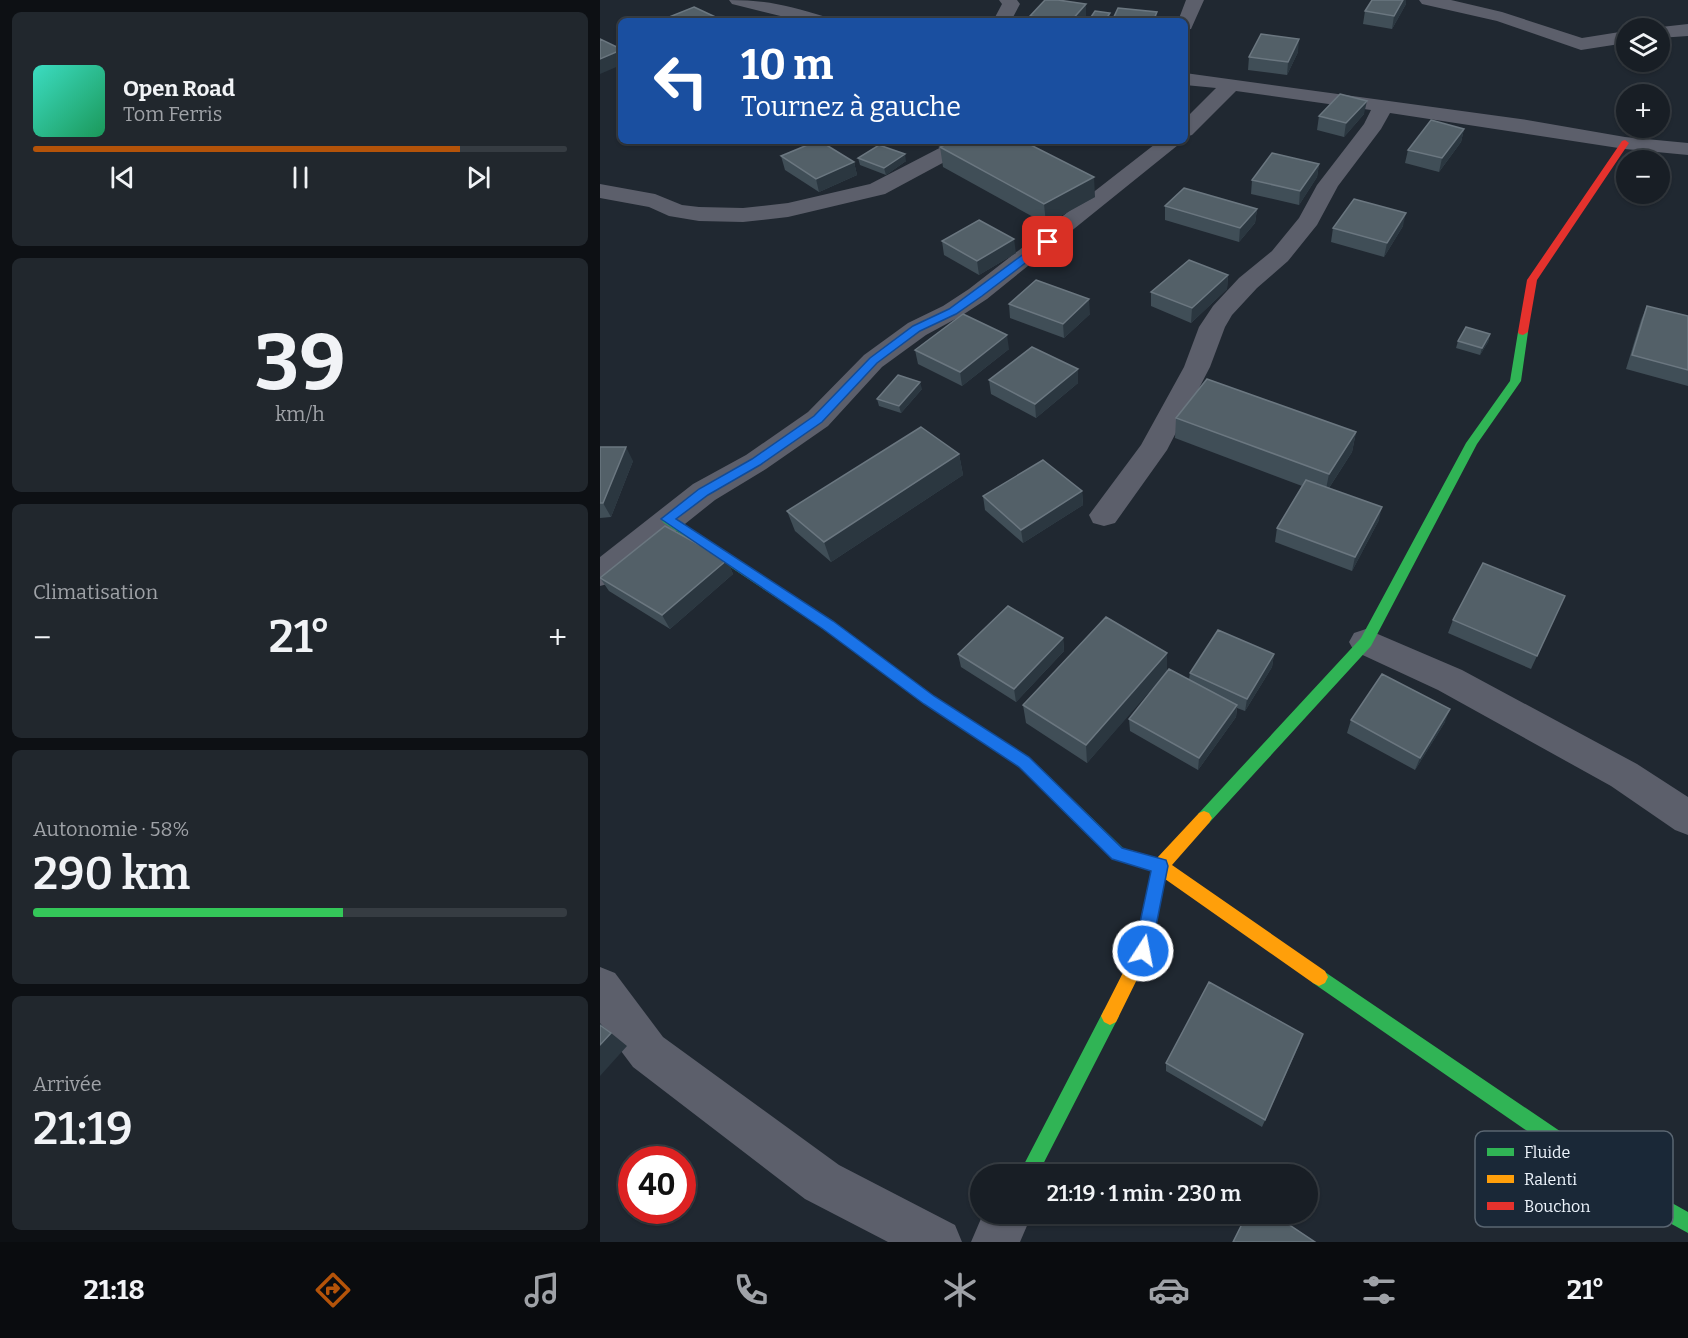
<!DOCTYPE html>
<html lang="fr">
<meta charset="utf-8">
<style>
body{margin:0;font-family:Bitter,serif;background:#21272d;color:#f1f3f6;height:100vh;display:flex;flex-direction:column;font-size:22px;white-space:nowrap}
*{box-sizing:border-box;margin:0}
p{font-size:20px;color:#9fa2a7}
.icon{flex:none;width:33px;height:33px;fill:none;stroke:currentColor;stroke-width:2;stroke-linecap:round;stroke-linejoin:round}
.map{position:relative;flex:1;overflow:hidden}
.sheet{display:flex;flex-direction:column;gap:12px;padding:12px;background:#0d1014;width:600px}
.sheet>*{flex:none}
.banner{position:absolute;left:18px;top:18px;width:570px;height:126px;border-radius:9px;box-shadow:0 2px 4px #0004,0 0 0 2px #363c42;background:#1a4fa0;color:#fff;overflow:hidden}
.tools{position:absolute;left:1016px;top:18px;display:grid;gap:12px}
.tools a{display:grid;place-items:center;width:54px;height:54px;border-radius:50%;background:#181e25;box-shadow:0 2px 4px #0004,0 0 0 2px #363c42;font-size:30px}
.speed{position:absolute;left:18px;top:1146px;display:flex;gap:12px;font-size:30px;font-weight:700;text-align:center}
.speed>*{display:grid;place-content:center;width:78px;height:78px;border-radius:50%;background:#181e25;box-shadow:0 2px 4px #0004,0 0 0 2px #363c42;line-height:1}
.speed .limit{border:9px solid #d22;background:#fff;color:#111}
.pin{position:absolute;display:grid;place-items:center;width:51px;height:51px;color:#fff;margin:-26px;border-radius:12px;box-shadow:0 3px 9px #0006}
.me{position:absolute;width:66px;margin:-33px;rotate:11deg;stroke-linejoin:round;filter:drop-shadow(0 0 4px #0008)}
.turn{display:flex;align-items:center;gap:21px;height:126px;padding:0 24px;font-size:27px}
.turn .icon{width:78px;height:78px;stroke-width:2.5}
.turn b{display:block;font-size:42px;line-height:51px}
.big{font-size:45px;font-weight:600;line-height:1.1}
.sheet .card{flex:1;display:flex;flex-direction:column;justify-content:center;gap:9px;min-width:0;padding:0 21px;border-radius:9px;background:#21272d}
.sheet .dial{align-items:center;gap:0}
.dial b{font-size:78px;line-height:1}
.song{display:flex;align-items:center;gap:18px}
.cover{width:72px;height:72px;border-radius:9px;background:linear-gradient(135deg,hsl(170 70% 55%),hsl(150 70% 35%))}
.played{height:6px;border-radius:3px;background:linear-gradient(90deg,#b45309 80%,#363c42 80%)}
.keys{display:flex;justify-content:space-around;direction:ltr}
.heat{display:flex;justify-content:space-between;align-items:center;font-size:33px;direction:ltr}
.charge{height:9px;border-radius:4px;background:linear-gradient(90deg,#34c759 58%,#363c42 0)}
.trip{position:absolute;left:370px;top:1164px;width:348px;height:60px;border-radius:30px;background:#181e25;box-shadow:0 2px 4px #0004,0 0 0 2px #363c42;font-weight:600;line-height:60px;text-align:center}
.menu{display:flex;height:96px;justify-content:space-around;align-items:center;background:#0a0c0f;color:#9fa2a7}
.menu .icon{width:42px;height:42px}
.menu .active{color:#b45309}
.menu b{font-size:27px;color:#f1f3f6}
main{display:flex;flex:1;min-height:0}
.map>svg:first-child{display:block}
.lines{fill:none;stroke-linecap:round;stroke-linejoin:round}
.street{fill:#5c5f6b;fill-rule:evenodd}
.fast{fill:#30b455;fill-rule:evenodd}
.slow{fill:#ff9f0a;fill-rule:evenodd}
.jam{fill:#e5322d;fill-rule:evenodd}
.wall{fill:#404e57}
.shaded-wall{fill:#2b3740}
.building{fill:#536068;stroke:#6b7780;stroke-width:1.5}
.route{fill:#1a73e8;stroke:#114b97;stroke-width:1.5}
.key{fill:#1a2837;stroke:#5a6672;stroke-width:1.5}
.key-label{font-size:16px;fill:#eef5fd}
</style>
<main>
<section class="sheet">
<div class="card">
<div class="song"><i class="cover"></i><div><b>Open Road</b><p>Tom Ferris</p></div></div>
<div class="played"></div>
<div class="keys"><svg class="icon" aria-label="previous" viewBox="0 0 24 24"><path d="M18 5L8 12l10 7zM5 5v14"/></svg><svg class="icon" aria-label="pause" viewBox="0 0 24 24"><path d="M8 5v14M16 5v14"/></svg><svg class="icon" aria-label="next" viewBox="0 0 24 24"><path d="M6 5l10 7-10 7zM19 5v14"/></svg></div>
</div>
<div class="card dial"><b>39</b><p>km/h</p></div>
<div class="card"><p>Climatisation</p>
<div class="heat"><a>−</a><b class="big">21°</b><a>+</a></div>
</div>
<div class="card"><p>Autonomie · 58%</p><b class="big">290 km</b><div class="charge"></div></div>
<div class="card"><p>Arrivée</p><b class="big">21:19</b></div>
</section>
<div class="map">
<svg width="1088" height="1242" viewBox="0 0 1088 1242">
<rect width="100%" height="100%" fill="#202831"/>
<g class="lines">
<path class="street" d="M129 0C169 0 189 6 226 17L229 21H201L132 4Z
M399 0H417L420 4 411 21H393L402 4Z
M586 0H604L591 29 585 30V21H578Z
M819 0H851L902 12 982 38 1026 31V43L981 50 897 21 822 4Z
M1088 24V36L1059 38V28H1052Z
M585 73 927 120 1025 137 1088 143V155L1025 149 790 113 781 129 738 186 717 225 688 261 657 288 632 315 625 327 610 367 567 450 515 523 504 526 493 523 489 515 541 445 584 367 599 327 613 306 639 278 672 251 699 218 717 185 764 124 771 110 636 91 592 135 585 137V119L616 88 585 85Z
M353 141H380L376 145 285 194 188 217 143 222 99 221 69 216 49 207 0 198V184L55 194 82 205 99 207 143 208 188 203 270 184Z
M559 141H583L387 299 361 316 326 335 282 367 228 426 166 469 115 500 11 583 0 586V557L93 484 146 455 208 412 264 355 308 323 343 306 369 289Z
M766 629 862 670 1037 764 1088 797V835L1075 830 1011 786 838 690 754 651 749 642 754 633Z
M0 967 15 973 63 1037 239 1165 355 1225 362 1242H288L205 1199 33 1067 0 1023Z
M383 1214H432L420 1242H371Z"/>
<path class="fast" d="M923 329 928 332 921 381 877 444 771 646 609 823 604 825 599 823 596 818 599 813 761 638 866 443 910 381 918 332Z
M67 514 233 621 334 696 429 757 523 848 536 852 538 857 536 862 530 864 512 859 419 767 324 704 223 629 63 522 61 519Z
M719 968 1038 1184 1088 1212V1233L1024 1198 713 983 710 977 713 971Z
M510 1007 516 1010 519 1016 516 1022 438 1174H419L504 1010Z"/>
<path class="slow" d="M604 811 609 813 612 818 609 823 572 865 725 971 728 977 725 983 719 986 713 983 565 879 551 951 516 1022 510 1025 504 1022 501 1016 504 1010 535 949 551 871 524 862 522 857 524 852 530 850 557 858 599 813Z"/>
<path class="jam" d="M1025 140 1029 143 937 280 928 332 923 335 919 334 918 332 927 280 1022 141Z"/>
</g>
<path class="wall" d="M486 4V17L482 21H430V16Z
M806 4 792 29 763 24 765 11Z
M510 13V19L509 21H491V17Z
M698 52 687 75 648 70 649 57Z
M764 114 744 137 717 130 719 116Z
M864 129 861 142 839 172 805 163 808 150Z
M340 147 495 197 446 224 343 167Z
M181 156 254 162 257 175 219 192 185 170Z
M258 158 306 161 286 175 260 165Z
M719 164 717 177 699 205 651 194 652 180Z
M565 206 657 209 655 223 639 242 565 220Z
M803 226 784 257 731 242 733 228Z
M342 241 416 253 379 275 344 255Z
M628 275 627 289 591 323 551 306V292Z
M409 304 490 314 464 338 410 318Z
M1047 306 1088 316V386L1026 369 1041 320Z
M890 334 888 342 880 355 856 348 858 341Z
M409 349 362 386 318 364 315 350Z
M389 380 478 383 436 418 391 394Z
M322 389 301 413 279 406 277 399Z
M576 418 756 432 752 452 729 488 779 520 752 571 675 542 677 528 702 486 575 438Z
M0 447 33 461 11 517 0 518Z
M359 454 363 475 231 562 195 531 187 511Z
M482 491 483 505 423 543 385 510 383 496Z
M127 560 133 574 70 629 9 591 0 578Z
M853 620 937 656 931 669 848 633Z
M463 638 464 651 416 702 361 667 358 654Z
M567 653V672L589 679 590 673 674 654 672 667 645 711 637 708 636 717 598 770 530 731 529 719 564 674 487 763 426 723 423 705Z
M751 720 845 722 815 770 747 733Z
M700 1043 662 1127 566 1071V1063Z"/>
<path class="shaded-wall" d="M803 0H806V4L792 29 794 16Z
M486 4V17L482 21H471Z
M557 12V21H553Z
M510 13V19L509 21H506V19Z
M699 39 698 52 687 75 688 62Z
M21 50V65L0 74V59Z
M767 101 764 114 744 137 746 123Z
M864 129 861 142 839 172 842 158Z
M305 154 306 161 286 175 284 168Z
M254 162 257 175 219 192 216 179Z
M719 164 717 177 699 205 700 191Z
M494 177 495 197 446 224 444 204Z
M657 209 655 223 639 242 640 228Z
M806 213 803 226 784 257 787 243Z
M414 239 416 253 379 275 377 261Z
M628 275 627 289 591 323 592 308Z
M489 299 490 314 464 338 463 324Z
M890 334 888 342 880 355 882 348Z
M407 335 409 349 362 386 360 372Z
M478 369V383L436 418 435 404Z
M320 382 322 389 301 413 299 406Z
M756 432 752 452 725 494 729 474Z
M26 447 33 461 11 517 3 503Z
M359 454 363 475 231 562 224 542Z
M482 491 483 505 423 543 421 530Z
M782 507 779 520 752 571 755 557Z
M127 560 133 574 70 629 62 615Z
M463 638 464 651 416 702 414 689Z
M567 653V672L487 763 486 745Z
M674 654 672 667 645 711 647 699Z
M637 705 636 717 598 770 599 758Z
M850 709 845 722 815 770 820 758Z
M0 1024 27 1046 0 1076Z"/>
<path class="building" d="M445 0H458L486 4 471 21H461L430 16Z
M772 0H803L794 16 765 11Z
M94 7 124 21H68L64 19Z
M518 8 557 12 553 21H512Z
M495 11 510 13 506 19 491 17Z
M661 34 699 39 688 62 649 57Z
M0 39 21 49V50L0 59Z
M740 94 767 101 746 123 719 116Z
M831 120 864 129 842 158 808 150Z
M217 141H220L254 162 216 179 181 156Z
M354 141H423L494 177 444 204 340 147Z
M279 145 305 154 284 168 258 158Z
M672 153 719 164 700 191 652 180Z
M584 188 657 209 640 228 565 206Z
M754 199 806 213 787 243 733 228Z
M379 220 414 239 377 261 342 241Z
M589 260 628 275 592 308 551 292Z
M436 280 489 299 463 324 409 304Z
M1047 306 1088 316V370L1032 355Z
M363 314 407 335 360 372 315 350Z
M866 327 890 334 882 348 858 341Z
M432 347 478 369 435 404 389 380Z
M298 375 320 382 299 406 277 399Z
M607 379 756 432 729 474 576 418Z
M321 427 359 454 224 542 187 511Z
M0 447H26L3 503H0Z
M443 460 482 491 421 530 383 496Z
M706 480 782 507 755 557 677 528Z
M65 526 127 560 62 615 0 578Z
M883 563 965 596 937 656 853 620Z
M408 606 463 638 414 689 358 654Z
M506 617 567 653 486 745 423 705Z
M618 630 674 654 647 699 590 673Z
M569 669 637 705 599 758 529 719Z
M782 674 850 709 820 758 751 720Z
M609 982 703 1034 665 1120 566 1063Z
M0 1025 11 1033 0 1045Z
M647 1214H673L715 1242H633Z"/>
<path class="route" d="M444 239 453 242 382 296 356 314 320 331 277 363 222 422 160 465 108 495 76 519 233 621 334 696 429 757 522 848 566 860 568 866 551 951 549 957 543 959 537 957 534 951 551 871 512 859 419 767 324 704 223 629 61 519 99 489 152 459 214 416 270 358 313 326 349 309Z"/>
<rect x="875" y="1131" width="198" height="96" rx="9" class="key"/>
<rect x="887" y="1148" width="27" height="8" fill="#30b455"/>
<rect x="887" y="1175" width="27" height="8" fill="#ff9f0a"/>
<rect x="887" y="1202" width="27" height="8" fill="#e5322d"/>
<g class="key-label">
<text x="924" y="1158">Fluide</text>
<text x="924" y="1185">Ralenti</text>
<text x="924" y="1212">Bouchon</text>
</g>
</svg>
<div class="tools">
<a><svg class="icon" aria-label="layers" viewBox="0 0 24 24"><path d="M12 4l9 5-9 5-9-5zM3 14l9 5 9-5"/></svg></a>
<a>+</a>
<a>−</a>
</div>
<div class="speed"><div class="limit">40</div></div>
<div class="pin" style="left:448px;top:242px;background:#d93025"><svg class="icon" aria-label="arrive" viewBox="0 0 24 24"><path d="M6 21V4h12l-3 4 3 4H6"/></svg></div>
<svg class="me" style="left:543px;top:951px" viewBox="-20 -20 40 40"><circle r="17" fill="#1a73e8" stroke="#fff" stroke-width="3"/><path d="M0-11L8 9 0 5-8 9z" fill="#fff"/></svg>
<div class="trip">21:19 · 1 min · 230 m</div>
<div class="banner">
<div class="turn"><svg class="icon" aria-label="left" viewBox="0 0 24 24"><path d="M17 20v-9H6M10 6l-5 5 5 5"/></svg><div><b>10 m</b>Tournez à gauche</div></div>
</div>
</div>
</main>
<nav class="menu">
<b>21:18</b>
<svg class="icon active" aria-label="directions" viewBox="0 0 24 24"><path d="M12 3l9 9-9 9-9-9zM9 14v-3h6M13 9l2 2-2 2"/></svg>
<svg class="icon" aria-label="music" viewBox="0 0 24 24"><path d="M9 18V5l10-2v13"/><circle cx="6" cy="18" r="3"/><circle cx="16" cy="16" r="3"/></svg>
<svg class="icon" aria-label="phone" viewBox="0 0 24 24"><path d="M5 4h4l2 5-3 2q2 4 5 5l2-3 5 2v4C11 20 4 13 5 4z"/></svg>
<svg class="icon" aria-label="climate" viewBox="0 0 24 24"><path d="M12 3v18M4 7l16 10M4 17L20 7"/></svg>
<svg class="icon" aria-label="car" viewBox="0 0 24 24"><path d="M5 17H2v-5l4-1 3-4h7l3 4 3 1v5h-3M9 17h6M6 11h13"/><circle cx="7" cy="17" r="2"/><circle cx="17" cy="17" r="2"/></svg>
<svg class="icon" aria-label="filters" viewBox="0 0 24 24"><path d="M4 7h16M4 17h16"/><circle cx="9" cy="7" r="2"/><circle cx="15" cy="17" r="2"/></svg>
<b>21°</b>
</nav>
